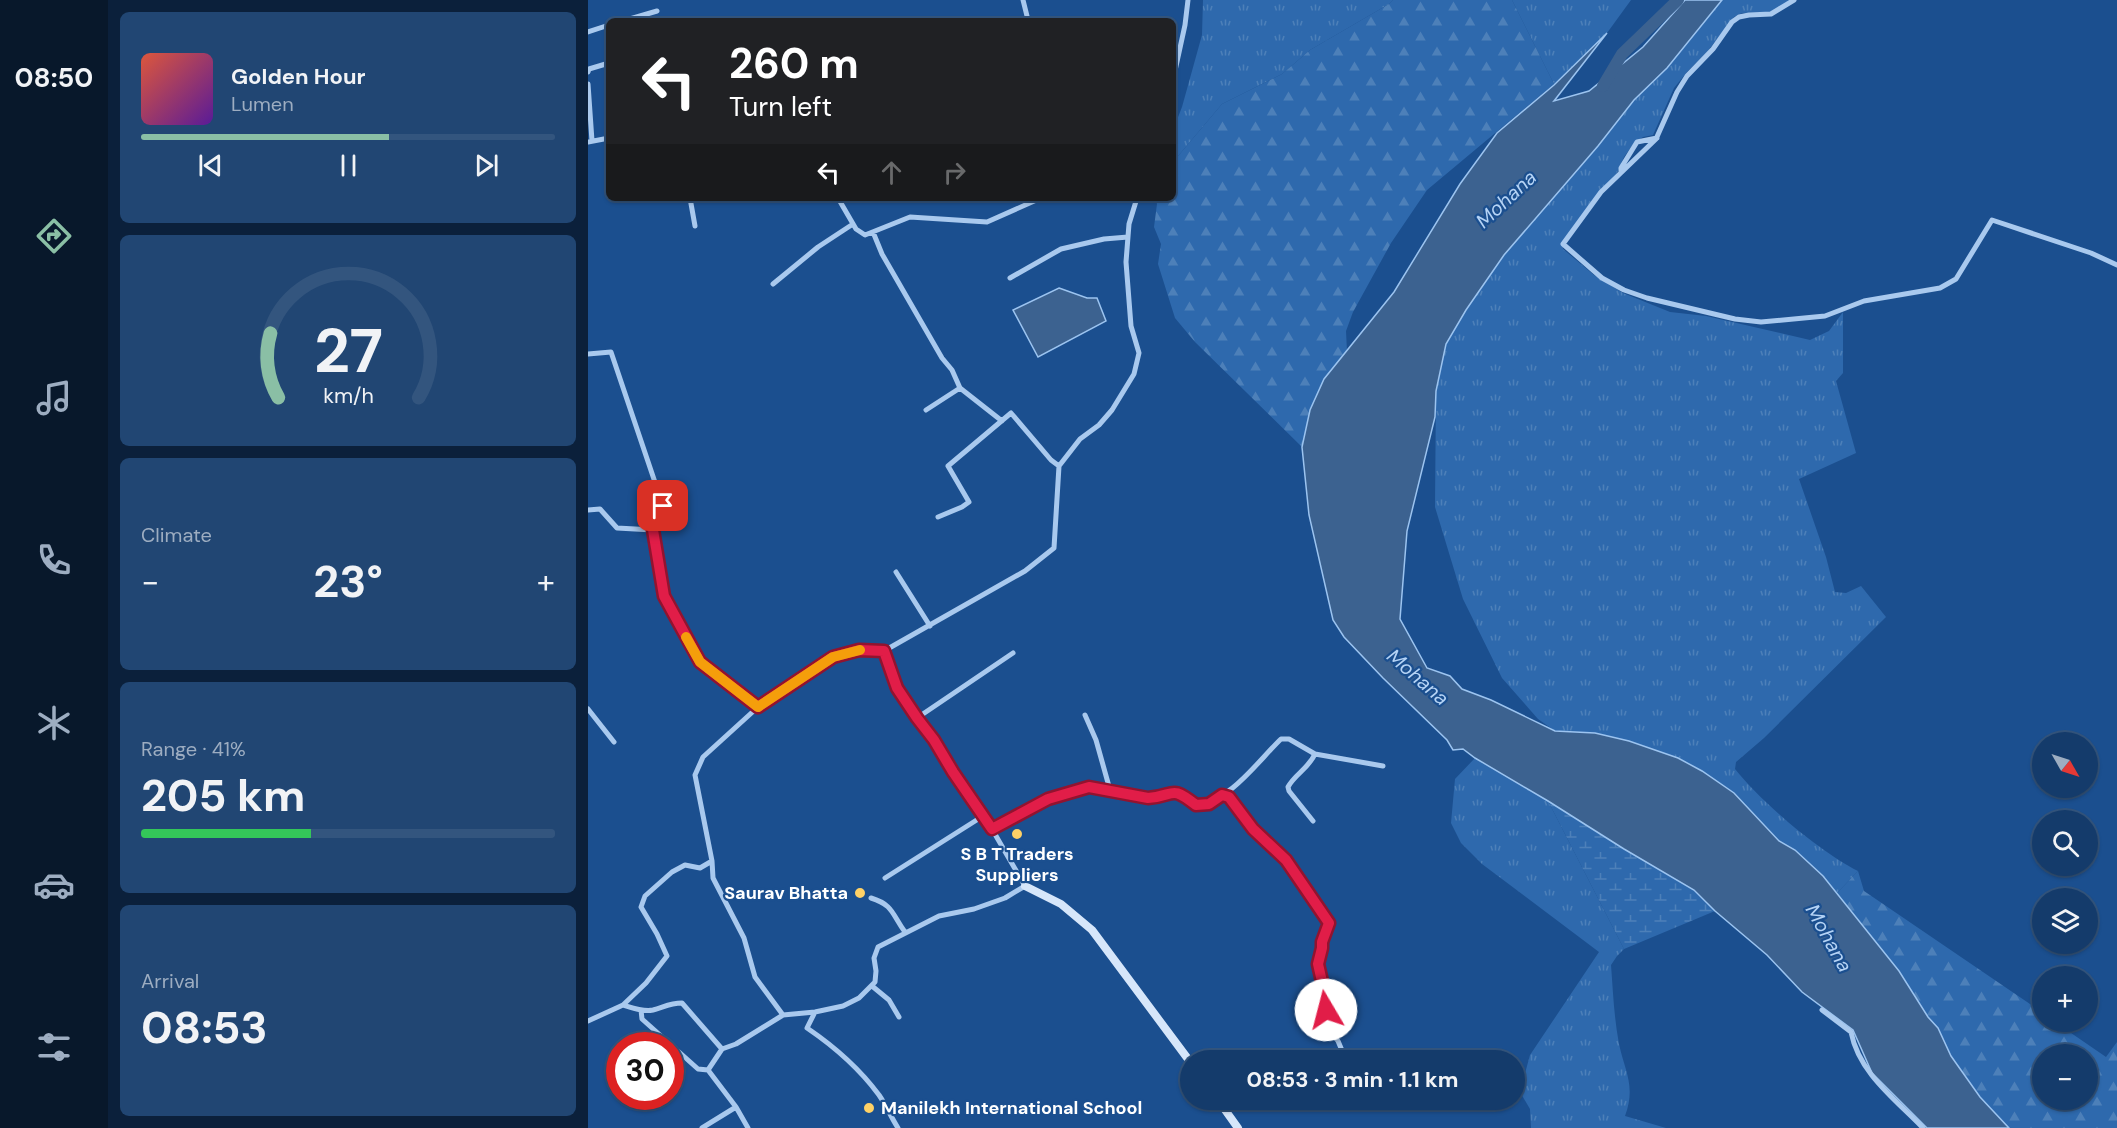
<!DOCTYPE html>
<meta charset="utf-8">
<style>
body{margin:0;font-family:"DM Sans",sans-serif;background:#214673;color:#f1f3f6;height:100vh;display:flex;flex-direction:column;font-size:22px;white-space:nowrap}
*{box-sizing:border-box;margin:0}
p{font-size:20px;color:#9dadc1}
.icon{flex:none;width:33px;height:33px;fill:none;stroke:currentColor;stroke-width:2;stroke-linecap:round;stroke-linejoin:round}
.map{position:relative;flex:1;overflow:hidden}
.sheet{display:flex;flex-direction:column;gap:12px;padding:12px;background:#0b203b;width:480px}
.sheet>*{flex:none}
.guide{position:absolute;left:18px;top:18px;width:570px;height:183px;border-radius:9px;box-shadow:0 2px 4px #0004,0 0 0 2px #33557e;background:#202124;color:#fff;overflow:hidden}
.needle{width:39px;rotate:129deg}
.fabs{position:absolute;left:1444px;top:732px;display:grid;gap:12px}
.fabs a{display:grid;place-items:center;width:66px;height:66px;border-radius:50%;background:#143b6b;box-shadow:0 2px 4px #0004,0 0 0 2px #33557e;font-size:30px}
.speed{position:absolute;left:18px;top:1032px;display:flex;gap:12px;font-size:30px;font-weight:700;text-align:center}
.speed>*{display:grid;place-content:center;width:78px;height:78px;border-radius:50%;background:#143b6b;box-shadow:0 2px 4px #0004,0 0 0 2px #33557e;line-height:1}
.speed .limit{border:9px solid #d22;background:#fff;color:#111}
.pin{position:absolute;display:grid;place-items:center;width:51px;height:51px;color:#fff;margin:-26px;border-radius:12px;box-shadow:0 3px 9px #0006}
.me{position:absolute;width:66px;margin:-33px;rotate:352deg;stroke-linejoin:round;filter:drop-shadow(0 0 4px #0008)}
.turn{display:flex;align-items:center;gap:21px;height:126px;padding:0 24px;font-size:27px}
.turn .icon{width:78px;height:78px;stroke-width:2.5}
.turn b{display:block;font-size:42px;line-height:51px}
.lanes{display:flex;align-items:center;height:57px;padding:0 24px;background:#0003;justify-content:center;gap:30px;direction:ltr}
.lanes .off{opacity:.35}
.big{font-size:45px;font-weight:700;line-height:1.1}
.sheet .card{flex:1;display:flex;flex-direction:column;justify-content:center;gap:9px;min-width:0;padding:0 21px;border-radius:9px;background:#214673}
.sheet .dial{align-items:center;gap:0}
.dial svg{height:156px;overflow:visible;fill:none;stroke:#33557e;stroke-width:7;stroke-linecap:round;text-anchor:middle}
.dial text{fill:#f1f3f6;stroke:none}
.song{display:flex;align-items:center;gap:18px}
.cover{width:72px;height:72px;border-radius:9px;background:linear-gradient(135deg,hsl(10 70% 55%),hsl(270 70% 35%))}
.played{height:6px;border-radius:3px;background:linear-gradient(90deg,#8abfa5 60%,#33557e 60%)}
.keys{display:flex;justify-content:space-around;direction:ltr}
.heat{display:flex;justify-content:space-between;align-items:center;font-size:33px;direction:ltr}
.charge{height:9px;border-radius:4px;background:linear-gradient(90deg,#34c759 41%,#33557e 0)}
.trip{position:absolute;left:592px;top:1050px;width:345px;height:60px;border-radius:30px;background:#143b6b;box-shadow:0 2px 4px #0004,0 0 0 2px #33557e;font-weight:700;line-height:60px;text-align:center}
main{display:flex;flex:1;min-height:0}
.tab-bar{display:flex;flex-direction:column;width:108px;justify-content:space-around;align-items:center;background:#08182b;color:#9dadc1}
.tab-bar .icon{width:42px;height:42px}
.tab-bar .current{color:#8abfa5}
.tab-bar b{font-size:27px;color:#f1f3f6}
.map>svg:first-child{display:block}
.grass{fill:url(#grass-tufts)}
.forest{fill:url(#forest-firs);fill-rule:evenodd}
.wetland{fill:url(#wetland-marsh)}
.water{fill:#3c6290;stroke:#9cc4f0;stroke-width:1.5}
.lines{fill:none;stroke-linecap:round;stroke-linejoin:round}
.river{stroke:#3c6290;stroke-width:12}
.street{stroke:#a9c9ee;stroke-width:5}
.secondary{stroke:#d6e6fa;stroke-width:8}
.route-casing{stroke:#92132f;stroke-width:15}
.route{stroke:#e11d48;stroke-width:10}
.slow{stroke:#f59e0b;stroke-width:10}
.poi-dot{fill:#ffd166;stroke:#1b4f8f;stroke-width:2}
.labels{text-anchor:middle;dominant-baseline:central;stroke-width:4.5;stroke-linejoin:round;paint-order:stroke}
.poi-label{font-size:18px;font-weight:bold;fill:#fff;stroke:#1b4f8f}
.water-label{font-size:20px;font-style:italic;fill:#b5d3f5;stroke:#1b4f8f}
</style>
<main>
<nav class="tab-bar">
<b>08:50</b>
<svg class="icon current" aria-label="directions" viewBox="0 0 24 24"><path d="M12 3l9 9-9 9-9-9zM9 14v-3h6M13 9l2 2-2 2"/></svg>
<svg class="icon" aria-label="music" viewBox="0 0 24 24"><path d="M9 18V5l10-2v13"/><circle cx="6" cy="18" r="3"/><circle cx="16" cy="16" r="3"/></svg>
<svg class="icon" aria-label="phone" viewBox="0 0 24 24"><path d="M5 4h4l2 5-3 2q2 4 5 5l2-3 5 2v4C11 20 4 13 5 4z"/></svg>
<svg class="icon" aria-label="climate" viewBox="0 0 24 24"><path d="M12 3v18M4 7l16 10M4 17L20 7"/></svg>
<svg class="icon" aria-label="car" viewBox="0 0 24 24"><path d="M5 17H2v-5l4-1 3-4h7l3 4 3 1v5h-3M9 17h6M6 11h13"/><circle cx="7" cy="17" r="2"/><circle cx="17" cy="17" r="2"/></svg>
<svg class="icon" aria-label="filters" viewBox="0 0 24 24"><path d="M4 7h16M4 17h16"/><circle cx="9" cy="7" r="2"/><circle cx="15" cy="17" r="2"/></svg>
</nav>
<section class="sheet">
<div class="card">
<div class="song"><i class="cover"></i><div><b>Golden Hour</b><p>Lumen</p></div></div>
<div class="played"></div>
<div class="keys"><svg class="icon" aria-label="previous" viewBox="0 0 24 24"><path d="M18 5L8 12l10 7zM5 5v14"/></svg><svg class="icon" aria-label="pause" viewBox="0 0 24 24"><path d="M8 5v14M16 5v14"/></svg><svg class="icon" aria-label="next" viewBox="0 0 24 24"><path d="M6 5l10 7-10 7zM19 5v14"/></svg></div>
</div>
<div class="card dial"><svg viewBox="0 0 100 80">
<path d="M14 69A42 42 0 1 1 86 69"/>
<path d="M14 69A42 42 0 0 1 10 36" stroke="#8abfa5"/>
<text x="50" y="56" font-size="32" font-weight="700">27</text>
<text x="50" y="72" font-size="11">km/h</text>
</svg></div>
<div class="card"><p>Climate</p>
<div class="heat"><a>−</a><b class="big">23°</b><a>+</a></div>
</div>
<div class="card"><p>Range · 41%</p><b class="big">205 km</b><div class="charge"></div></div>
<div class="card"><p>Arrival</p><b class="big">08:53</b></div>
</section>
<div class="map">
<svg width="1529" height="1128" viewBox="0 0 1529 1128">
<defs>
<pattern id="grass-tufts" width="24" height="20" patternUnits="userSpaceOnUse" patternTransform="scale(1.5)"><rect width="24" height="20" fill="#2e69ad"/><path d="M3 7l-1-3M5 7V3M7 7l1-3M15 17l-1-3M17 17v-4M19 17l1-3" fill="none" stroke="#4d80b9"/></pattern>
<pattern id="forest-firs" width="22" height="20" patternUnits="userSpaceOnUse" patternTransform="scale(1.5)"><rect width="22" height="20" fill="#2e69ad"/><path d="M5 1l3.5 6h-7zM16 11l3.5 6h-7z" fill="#4d80b9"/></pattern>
<pattern id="wetland-marsh" width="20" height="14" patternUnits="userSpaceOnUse" patternTransform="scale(1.5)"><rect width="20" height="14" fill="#2e69ad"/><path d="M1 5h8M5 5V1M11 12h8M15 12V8" fill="none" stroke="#4d80b9"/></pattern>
</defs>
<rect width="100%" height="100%" fill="#1b4f8f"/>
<path class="grass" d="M615 0H805L801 4 722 50 694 74 634 104 585 162V130L594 107 614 35Z
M924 0H1043L1019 33 966 84Z
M1134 0H1203L1183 12 1154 13 1146 17 1119 52 1099 72 1086 88 1065 135 1055 137 1046 143 1036 157 1029 173 974 242 975 249 1006 275 1035 293 1082 312 1118 316 1222 340 1241 331 1255 312V373L1248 381 1268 453 1211 479 1238 557 1247 592 1258 593 1273 586 1298 617 1176 738 1148 762 1147 769C1174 803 1231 851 1270 871L1249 893 1235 876 1207 850 1191 841 1146 793 1090 758 1041 741 1007 733 967 731 950 719 914 678 875 599 847 507 848 391 858 344 878 310 916 255 1010 146 1046 100 1079 68Z
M887 758 960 801 1036 949 1029 956 1023 965C1025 991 1026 1018 1031 1044 1037 1072 1048 1086 1037 1116L1078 1128H943L942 1109 932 1092 942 1055 1011 952 894 864 873 843 863 823 867 779Z"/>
<path class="forest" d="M805 0H924L966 84 839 190 803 243 765 312 758 331 759 352 736 379 722 410 714 447 607 342 587 318 570 264 573 244 566 227 569 204 567 198H585V162L634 104 694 74 722 50 801 4Z
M1270 871 1276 891 1455 1013V1022H1467L1518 1057 1529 1042V1128H1421L1392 1097 1363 1056 1350 1028 1340 1017 1311 971 1249 893ZM1455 1054H1500V1100H1455Z"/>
<path class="wetland" d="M960 801 1036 849 1106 890 1127 911 1036 949Z"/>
<path class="water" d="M1097 0H1134L1079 68 1046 100 1010 146 916 255 878 310 858 344 848 391 847 417 819 531 812 619 839 668 862 676 874 689 903 700 967 731 1007 733 1041 741 1090 758 1114 771 1146 793 1191 841 1207 850 1235 876 1311 971 1340 1017 1350 1028 1363 1056 1392 1097 1421 1128H1339L1284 1073 1265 1030 1214 992 1179 955 1127 911 1106 890 1036 849 960 801 887 758 875 749 865 750 859 740 795 678 756 637 745 620 721 515 714 447 722 410 736 379 806 292 872 184 909 133 966 85 1019 33 966 101 1001 91 1055 47Z
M471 288 499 298H509L518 321 450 357 425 310Z"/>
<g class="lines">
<path class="river" d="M1015 86 1034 54 1090 0"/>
<path class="street" d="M435 0 440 20
M1206 0 1183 14 1161 15 1151 17 1144 22 1125 49 1099 76 1089 92 1068 139 1013 192 975 244 1014 278 1036 290 1059 298 1147 319 1173 322 1237 316 1276 301 1352 288 1368 279 1404 220 1503 253 1529 265
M35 21 69 11
M0 32 21 25
M0 72 1 69 21 63
M585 80 597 25 600 0
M0 84 4 141
M0 142 21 138
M1033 172V168L1049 142 1069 138
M102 198 107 226
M250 198 268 229 277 235 322 217 399 222 453 198
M285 232 294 254 354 358 364 370 372 388
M422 278 473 249 516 239 540 237
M185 284 230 247 265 224
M0 354 23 352 75 506 74 514 65 530 76 596 112 662 170 707
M338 410 372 388 414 421
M0 510 12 509 29 528 65 530
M350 517 374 507 381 502 360 466 423 413 463 460 471 466
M308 572 342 626
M296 651 437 571 466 548 471 466 492 439 511 425 524 410 546 374 551 353 543 326 538 262 541 224 549 198
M0 709 26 742
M497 715 508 740 522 790
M329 718 425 653
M634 795 641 797 665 829 697 860 741 923 734 942V947L730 964 738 999V1010L744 1024 745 1035 750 1041 758 1060
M725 821 701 791 700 787C707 774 720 769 727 754
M124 861 125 878 156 938 167 977 195 1015
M297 878 395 816
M283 898C306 905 304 915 317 932
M284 986 301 1000 311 1017
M35 1005 58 983 79 956 69 934 53 907 57 896 84 872 97 865 112 868 124 861 107 775 115 757 170 707 245 657 271 650 296 651 309 688 329 718 347 740 365 772 404 829
M53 1010 54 1019 110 1069 120 1070
M1234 1010 1263 1032C1271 1073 1307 1099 1335 1128
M227 1012 219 1028C247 1047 271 1068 291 1095 298 1105 303 1117 310 1128
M0 1021 35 1005C45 1008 55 1012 65 1010 76 1007 82 1003 94 1003L134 1049 148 1044 195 1015 227 1012 255 1006 271 998 287 982 288 971 286 958 290 947 351 916 386 909 417 898 437 886 404 829C435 815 465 790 501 787 520 785 541 795 560 798 588 796 581 784 608 805 642 802 670 761 693 739H701L727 754 795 766
M134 1049 120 1070 148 1107 160 1128
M114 1128 148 1107"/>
<path class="secondary" d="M437 886 473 904 504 930 603 1063
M630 1100 650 1128"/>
</g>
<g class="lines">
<g class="route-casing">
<path id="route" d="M75 506 74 514 65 530 76 596 112 662 170 707 245 657 271 650 296 651 309 688 329 718 346 740 365 772 404 829 460 799 501 787 560 798C588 796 581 784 608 805L621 804 634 795 641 797 665 829 698 860 741 923 734 942V948L730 964 738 999V1010"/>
</g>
<use href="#route" class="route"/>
<path class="slow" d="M98 637 112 662 170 707 245 657 272 650"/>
</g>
<g class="poi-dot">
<circle cx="429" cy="834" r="6"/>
<circle cx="272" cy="893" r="6"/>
<circle cx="281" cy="1108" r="6"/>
</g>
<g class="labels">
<g class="poi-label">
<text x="429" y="854">S B T Traders<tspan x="429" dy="21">Suppliers</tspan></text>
<text x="260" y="893" text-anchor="end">Saurav Bhatta</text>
<text x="293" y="1108" text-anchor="start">Manilekh International School</text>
</g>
<g class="water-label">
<text transform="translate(918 199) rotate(-43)">Mohana</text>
<text transform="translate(830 677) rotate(41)">Mohana</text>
<text transform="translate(1241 938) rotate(61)">Mohana</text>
</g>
</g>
</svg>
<div class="fabs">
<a><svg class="needle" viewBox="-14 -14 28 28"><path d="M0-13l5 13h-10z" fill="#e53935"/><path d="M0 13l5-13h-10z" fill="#9dadc1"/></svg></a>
<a><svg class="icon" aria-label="search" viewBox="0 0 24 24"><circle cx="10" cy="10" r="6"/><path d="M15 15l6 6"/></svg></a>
<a><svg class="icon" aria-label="layers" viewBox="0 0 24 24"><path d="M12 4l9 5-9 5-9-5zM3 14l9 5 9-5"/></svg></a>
<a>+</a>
<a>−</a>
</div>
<div class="speed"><div class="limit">30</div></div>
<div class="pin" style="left:75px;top:506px;background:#d93025"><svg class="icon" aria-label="arrive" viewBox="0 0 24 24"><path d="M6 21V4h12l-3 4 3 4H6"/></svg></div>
<svg class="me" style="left:738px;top:1010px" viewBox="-20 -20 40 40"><circle r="19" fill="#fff"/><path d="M0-13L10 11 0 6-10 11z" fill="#e11d48"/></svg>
<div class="trip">08:53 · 3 min · 1.1 km</div>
<div class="guide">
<div class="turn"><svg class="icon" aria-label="left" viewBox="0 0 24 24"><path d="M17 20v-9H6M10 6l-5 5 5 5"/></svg><div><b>260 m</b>Turn left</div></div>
<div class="lanes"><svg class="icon" aria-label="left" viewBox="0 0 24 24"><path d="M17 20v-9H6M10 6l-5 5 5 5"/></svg><svg class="icon off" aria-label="ahead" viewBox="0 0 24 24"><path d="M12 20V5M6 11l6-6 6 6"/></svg><svg class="icon off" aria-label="right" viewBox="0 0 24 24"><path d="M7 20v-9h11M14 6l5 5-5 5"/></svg></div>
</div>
</div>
</main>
